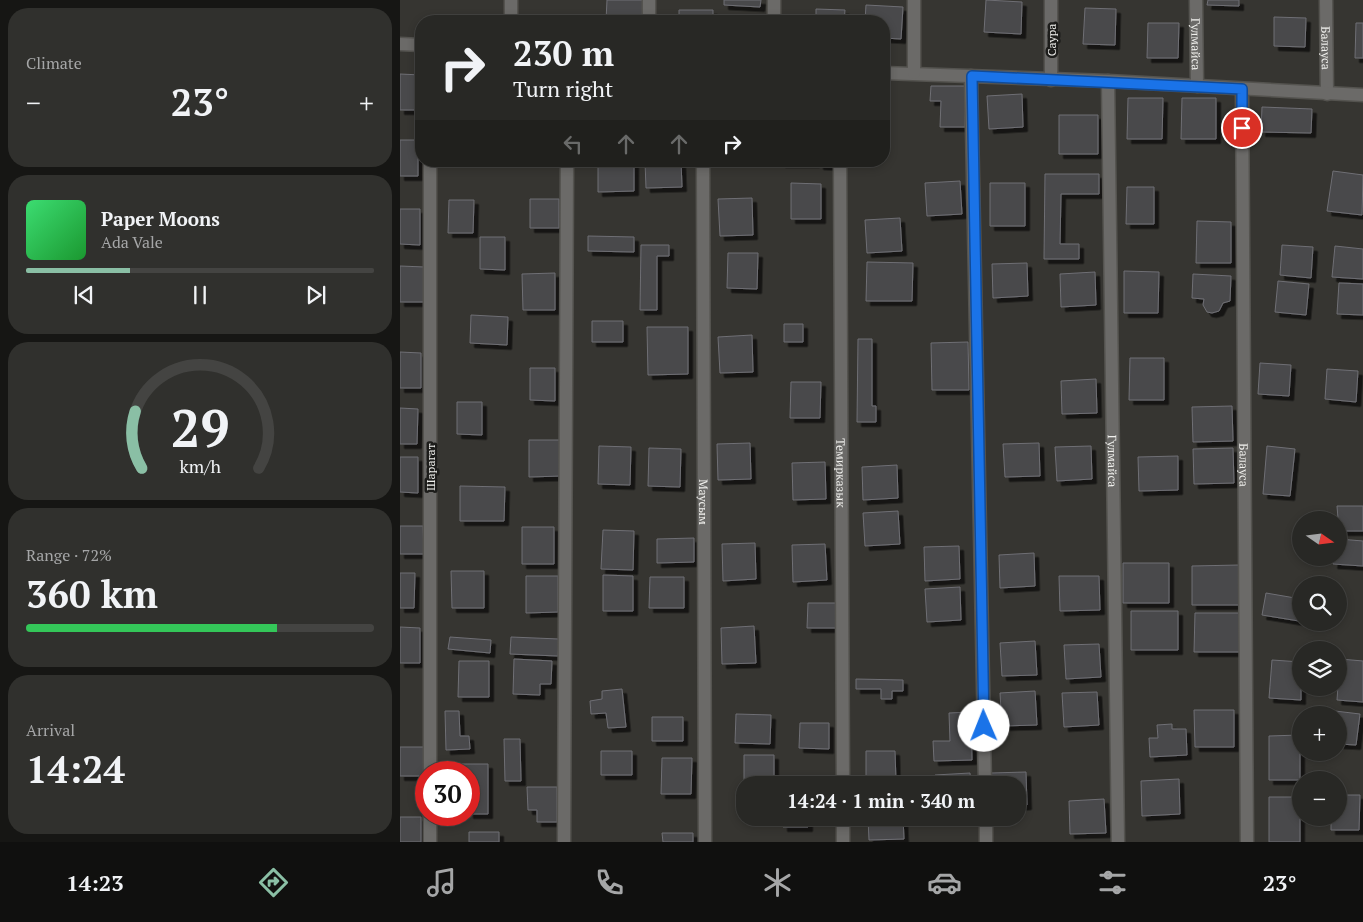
<!DOCTYPE html>
<meta charset="utf-8">
<style>
body{margin:0;font-family:"PT Serif",serif;background:#30302d;color:#f1f3f6;height:100vh;display:flex;flex-direction:column;font-size:19px;white-space:nowrap}
*{box-sizing:border-box;margin:0}
p{font-size:16px;color:#a5a6a7}
.icon{flex:none;width:28px;height:28px;fill:none;stroke:currentColor;stroke-width:2;stroke-linecap:round;stroke-linejoin:round}
.map{position:relative;flex:1;overflow:hidden}
.sheet{display:flex;flex-direction:column;gap:8px;padding:8px;background:#161614;width:400px}
.sheet>*{flex:none}
.guide{position:absolute;left:15px;top:15px;width:475px;height:152px;border-radius:20px;box-shadow:0 2px 8px #0003,0 0 0 1px #444442;background:#282825;color:#f1f3f6;overflow:hidden}
.needle{width:32px;rotate:104deg}
.buttons{position:absolute;left:892px;top:511px;display:grid;gap:10px}
.buttons a{display:grid;place-items:center;width:55px;height:55px;border-radius:50%;background:#282825;box-shadow:0 2px 8px #0003,0 0 0 1px #444442;font-size:25px}
.speed{position:absolute;left:15px;top:761px;display:flex;gap:10px;font-size:25px;font-weight:700;text-align:center}
.speed>*{display:grid;place-content:center;width:65px;height:65px;border-radius:50%;background:#282825;box-shadow:0 2px 8px #0003,0 0 0 1px #444442;line-height:1}
.speed .limit{border:8px solid #d22;background:#fff;color:#111}
.pin{position:absolute;display:grid;place-items:center;width:42px;height:42px;color:#fff;margin:-21px;border:2px solid #fff;border-radius:50%;box-shadow:0 1px 5px #0007}
.me{position:absolute;width:55px;margin:-28px;rotate:359deg;stroke-linejoin:round;filter:drop-shadow(0 0 4px #0008)}
.turn{display:flex;align-items:center;gap:18px;height:105px;padding:0 15px;font-size:22px}
.turn .icon{width:65px;height:65px;stroke-width:2.5}
.turn b{display:block;font-size:35px;line-height:42px}
.lanes{display:flex;align-items:center;height:48px;padding:0 15px;background:#0003;justify-content:center;gap:25px;direction:ltr}
.lanes .off{opacity:.35}
.big{font-size:38px;font-weight:700;line-height:1.1}
.sheet .widget{flex:1;display:flex;flex-direction:column;justify-content:center;gap:8px;min-width:0;padding:0 18px;border-radius:20px;background:#30302d}
.sheet .dial{align-items:center;gap:0}
.dial svg{height:130px;overflow:visible;fill:none;stroke:#444442;stroke-width:7;stroke-linecap:round;text-anchor:middle}
.dial text{fill:#f1f3f6;stroke:none}
.song{display:flex;align-items:center;gap:15px}
.cover{width:60px;height:60px;border-radius:8px;background:linear-gradient(135deg,hsl(140 70% 55%),hsl(130 70% 35%))}
.played{height:5px;border-radius:2px;background:linear-gradient(90deg,#8abfa5 30%,#444442 30%)}
.keys{display:flex;justify-content:space-around;direction:ltr}
.heat{display:flex;justify-content:space-between;align-items:center;font-size:28px;direction:ltr}
.charge{height:8px;border-radius:4px;background:linear-gradient(90deg,#34c759 72%,#444442 0)}
.trip{position:absolute;left:336px;top:776px;width:290px;height:50px;border-radius:20px;background:#282825;box-shadow:0 2px 8px #0003,0 0 0 1px #444442;font-weight:700;line-height:50px;text-align:center}
.menu{display:flex;height:80px;justify-content:space-around;align-items:center;background:#10100f;color:#a5a6a7}
.menu .icon{width:35px;height:35px}
.menu .current{color:#8abfa5}
.menu b{font-size:22px;color:#f1f3f6}
main{display:flex;flex:1;min-height:0}
.map>svg:first-child{display:block}
.building{fill:#48484c;stroke:#6f6f74;filter:url(#shadow)}
.lines{fill:none;stroke-linecap:round;stroke-linejoin:round}
.minor-casing{stroke:#54534f;stroke-width:15}
.minor{stroke:#6b6a68;stroke-width:12}
.route-casing{stroke:#114b97;stroke-width:12}
.route{stroke:#1a73e8;stroke-width:9}
.labels{text-anchor:middle;dominant-baseline:central;stroke-width:5;stroke-linejoin:round;paint-order:stroke}
.street-label{font-size:12px;fill:#f0f0ed;stroke:#1d1d1b}
</style>
<main>
<section class="sheet">
<div class="widget"><p>Climate</p>
<div class="heat"><a>−</a><b class="big">23°</b><a>+</a></div>
</div>
<div class="widget">
<div class="song"><i class="cover"></i><div><b>Paper Moons</b><p>Ada Vale</p></div></div>
<div class="played"></div>
<div class="keys"><svg class="icon" aria-label="previous" viewBox="0 0 24 24"><path d="M18 5L8 12l10 7zM5 5v14"/></svg><svg class="icon" aria-label="pause" viewBox="0 0 24 24"><path d="M8 5v14M16 5v14"/></svg><svg class="icon" aria-label="next" viewBox="0 0 24 24"><path d="M6 5l10 7-10 7zM19 5v14"/></svg></div>
</div>
<div class="widget dial"><svg viewBox="0 0 100 80">
<path d="M14 69A42 42 0 1 1 86 69"/>
<path d="M14 69A42 42 0 0 1 10 34" stroke="#8abfa5"/>
<text x="50" y="56" font-size="32" font-weight="700">29</text>
<text x="50" y="72" font-size="11">km/h</text>
</svg></div>
<div class="widget"><p>Range · 72%</p><b class="big">360 km</b><div class="charge"></div></div>
<div class="widget"><p>Arrival</p><b class="big">14:24</b></div>
</section>
<div class="map">
<svg width="963" height="842" viewBox="0 0 963 842">
<defs>
<filter id="shadow"><feDropShadow dx="4.5" dy="4.5" stdDeviation="0" flood-color="#0009"/></filter>
</defs>
<rect width="100%" height="100%" fill="#363531"/>
<path class="building" d="M207 0H243L242 21H206Z
M324 0H361L360 7 324 5Z
M586 0 622 2 621 34 584 32Z
M808 0H839V6L807 5Z
M466 5 503 7 501 39 484 38V21H465Z
M685 8 716 9 715 45 683 44Z
M416 9 445 10 444 21H416Z
M279 10H313V21H279Z
M874 17 906 18 905 47 874 46Z
M326 20H360V21H326Z
M748 23H779L778 58H747Z
M956 23H963V58H955Z
M0 74 21 75V110H0Z
M531 86H566L565 127H540L541 101H530Z
M622 94 623 127 589 129 587 96Z
M728 98H763L762 139H727Z
M782 98H816V139H781Z
M862 107 912 109 911 133 861 132Z
M659 115H698V154H659Z
M0 140H18V176H0Z
M198 161H234V191L198 192Z
M245 161H281L282 187 246 188Z
M381 161H415V163H381Z
M419 161H433V166L419 165Z
M933 171 963 175 962 215 927 211Z
M645 174H699V194H661L660 244H679V259H644Z
M560 181 562 214 527 216 525 183Z
M391 183 421 184V219H391Z
M590 183H625V226H590Z
M727 187H754V224H726Z
M352 198 353 235 320 236 318 199Z
M130 199H159V228H130Z
M49 200H74L73 233H48Z
M0 209H20V245L0 244Z
M500 218 502 251 467 253 465 220Z
M797 221 831 222V263H796Z
M188 236 234 237V252L188 251Z
M80 237H105V270L80 269Z
M241 245H269V256H257V310H240Z
M882 245 913 247 911 278 880 275Z
M935 246 963 249V279L932 277Z
M328 253H358L357 289 327 288Z
M467 262 513 263 512 301H466Z
M627 263 628 296 593 298 592 264Z
M0 266 25 267 24 302H0Z
M724 271 759 272 758 313H724Z
M695 272 696 305 661 307 660 274Z
M155 273V310H123L122 274Z
M793 274 831 276 830 301 823 303 819 311 812 313 807 312 803 305 804 299 792 298Z
M878 281 909 284 906 315 875 312Z
M939 283 963 284V315L937 314Z
M71 315 108 317 107 345 70 343Z
M192 321H223V342H192Z
M384 324H403V342H384Z
M247 327H288V374L248 375Z
M352 335 353 372 320 373 318 337Z
M458 339H472V406H476V422H457Z
M568 342 569 390H532L531 343Z
M0 352 21 353V388H0Z
M730 358H764V400H729Z
M860 363 891 365 889 396 858 394Z
M130 368H155V401L130 400Z
M927 369 958 371 956 402 925 399Z
M696 379 697 413 662 414 661 381Z
M391 382H421L420 418H390Z
M57 402H82V435L57 434Z
M832 406 833 441 793 442 792 407Z
M0 408 18 409 17 444H0Z
M129 440H161V476L129 477Z
M350 443 351 479 318 480 317 444Z
M639 443 640 476 605 477 603 444Z
M199 446 231 447 230 485 198 484Z
M691 446 692 479 657 481 655 447Z
M867 446 895 449 890 496 863 494Z
M249 448 281 449 280 487 248 486Z
M833 448 834 483 794 484 793 449Z
M778 456V490L739 491 738 457Z
M0 457H18V493L0 492Z
M425 462 426 499 393 500 392 463Z
M497 465 498 498 463 500 462 467Z
M60 486 105 487 104 521H60Z
M937 506H963V531H939Z
M498 511 500 544 465 546 463 513Z
M0 526H23L24 554H0Z
M122 527H154V564H122Z
M203 530 234 531 233 570 201 569Z
M294 538V562L257 563V539Z
M939 539 963 541V566L933 564 934 558H939Z
M355 543 356 579 323 581 322 544Z
M425 544 427 580 393 582 392 545Z
M559 546 560 579 525 581 524 547Z
M634 553 635 586 600 588 599 555Z
M723 563H769V603H723Z
M839 565V605H792V566Z
M51 571H84V608H52Z
M0 573H15L14 608H0Z
M203 575 233 576V611H203Z
M126 576H158V612L126 613Z
M659 576H699L700 610 660 611Z
M250 577H284V608H249Z
M560 587 561 620 527 622 525 589Z
M866 593 901 599 899 621 862 615Z
M408 603H438L437 628H407Z
M731 611H778V650H731Z
M795 613H841V652H794Z
M354 626 356 663 322 664 321 628Z
M0 627 20 628V663H0Z
M50 637 91 640 90 653 48 649Z
M111 637 159 639 158 656 110 654Z
M635 641 637 675 602 676 600 643Z
M699 644 701 677 666 679 664 645Z
M114 659 152 661 151 684H140V695L113 694Z
M940 659 963 661V702L937 700Z
M872 660 901 662V700L869 698Z
M59 661H89V697H58Z
M456 679 503 680V691H492V699H481V689H456Z
M222 689 226 727 208 728 206 713 191 714 190 701 202 699V691Z
M635 691 637 725 602 726 600 693Z
M697 692 699 725 664 727 662 693Z
M794 710H834V747H795Z
M45 711H59L60 736H69L70 749 46 750Z
M935 711 960 714 956 745 939 744V715H934Z
M571 712 572 760 534 761 533 741H550L549 713Z
M336 714 371 715 370 744 335 743Z
M252 717H283V741H252Z
M400 723H429V749L399 748Z
M772 724V729H786L787 755 750 757 749 738H758L757 725Z
M900 735V780H869V736Z
M104 739H120L121 781H105Z
M0 747H24V776H0Z
M201 751H232V775H201Z
M466 751H495L496 782H466Z
M344 755H374V780H344Z
M262 758H292L291 794H261Z
M58 764H88V814H69V772H58Z
M626 772 627 805 618 806V785H592L591 773Z
M570 773 571 785H535V775Z
M779 779 780 814 742 816 741 781Z
M127 787H157V822H137V810H128Z
M939 795H960L959 830H931V818H939Z
M869 797H900V842H869Z
M704 799 706 833 670 834 669 801Z
M0 817H21V842H0Z
M383 818H408V827H383Z
M468 818H503L504 839 469 840Z
M69 832H99V842H69Z
M262 833H293V842H263Z"/>
<g class="lines">
<g class="minor-casing">
<g id="minor">
<path d="M249 0V21"/>
<path d="M651 0V80"/>
<path id="s1" d="M796 0 797 86"/>
<path id="s2" d="M926 0 927 94"/>
<path d="M111 21V0"/>
<path d="M374 21V0"/>
<path d="M0 44 21 45"/>
<path d="M484 73 708 81 963 95"/>
<path d="M514 73V0"/>
<path d="M571 76 585 785"/>
<path id="s3" d="M708 81 718 842"/>
<path id="s4" d="M842 89 847 842"/>
<path id="s5" d="M303 161 305 842"/>
<path id="s6" d="M440 161 443 785"/>
<path d="M30 772V161"/>
<path d="M443 818V842"/>
<path d="M586 818V842"/>
<path d="M30 842V815"/>
<path d="M164 842 167 161"/>
</g>
</g>
<use href="#minor" class="minor"/>
</g>
<g class="lines">
<g class="route-casing">
<path id="route" d="M584 726 572 76 842 89V128"/>
</g>
<use href="#route" class="route"/>
</g>
<g class="labels">
<g class="street-label">
<text transform="translate(651 40) rotate(-90)">Саура</text>
<text stroke="none"><textPath href="#s1" startOffset="44">Гулмайса</textPath></text>
<text stroke="none"><textPath href="#s2" startOffset="48">Балауса</textPath></text>
<text stroke="none"><textPath href="#s3" startOffset="380">Гулмайса</textPath></text>
<text stroke="none"><textPath href="#s4" startOffset="376">Балауса</textPath></text>
<text transform="translate(30 467) rotate(-90)">Шарагат</text>
<text stroke="none"><textPath href="#s6" startOffset="312">Темирказык</textPath></text>
<text stroke="none"><textPath href="#s5" startOffset="341">Маусым</textPath></text>
</g>
</g>
</svg>
<div class="buttons">
<a><svg class="needle" viewBox="-14 -14 28 28"><path d="M0-13l5 13h-10z" fill="#e53935"/><path d="M0 13l5-13h-10z" fill="#a5a6a7"/></svg></a>
<a><svg class="icon" aria-label="search" viewBox="0 0 24 24"><circle cx="10" cy="10" r="6"/><path d="M15 15l6 6"/></svg></a>
<a><svg class="icon" aria-label="layers" viewBox="0 0 24 24"><path d="M12 4l9 5-9 5-9-5zM3 14l9 5 9-5"/></svg></a>
<a>+</a>
<a>−</a>
</div>
<div class="speed"><div class="limit">30</div></div>
<div class="pin" style="left:842px;top:128px;background:#d93025"><svg class="icon" aria-label="arrive" viewBox="0 0 24 24"><path d="M6 21V4h12l-3 4 3 4H6"/></svg></div>
<svg class="me" style="left:584px;top:726px" viewBox="-20 -20 40 40"><circle r="19" fill="#fff"/><path d="M0-13L10 11 0 6-10 11z" fill="#1a73e8"/></svg>
<div class="trip">14:24 · 1 min · 340 m</div>
<div class="guide">
<div class="turn"><svg class="icon" aria-label="right" viewBox="0 0 24 24"><path d="M7 20v-9h11M14 6l5 5-5 5"/></svg><div><b>230 m</b>Turn right</div></div>
<div class="lanes"><svg class="icon off" aria-label="left" viewBox="0 0 24 24"><path d="M17 20v-9H6M10 6l-5 5 5 5"/></svg><svg class="icon off" aria-label="ahead" viewBox="0 0 24 24"><path d="M12 20V5M6 11l6-6 6 6"/></svg><svg class="icon off" aria-label="ahead" viewBox="0 0 24 24"><path d="M12 20V5M6 11l6-6 6 6"/></svg><svg class="icon" aria-label="right" viewBox="0 0 24 24"><path d="M7 20v-9h11M14 6l5 5-5 5"/></svg></div>
</div>
</div>
</main>
<nav class="menu">
<b>14:23</b>
<svg class="icon current" aria-label="directions" viewBox="0 0 24 24"><path d="M12 3l9 9-9 9-9-9zM9 14v-3h6M13 9l2 2-2 2"/></svg>
<svg class="icon" aria-label="music" viewBox="0 0 24 24"><path d="M9 18V5l10-2v13"/><circle cx="6" cy="18" r="3"/><circle cx="16" cy="16" r="3"/></svg>
<svg class="icon" aria-label="phone" viewBox="0 0 24 24"><path d="M5 4h4l2 5-3 2q2 4 5 5l2-3 5 2v4C11 20 4 13 5 4z"/></svg>
<svg class="icon" aria-label="climate" viewBox="0 0 24 24"><path d="M12 3v18M4 7l16 10M4 17L20 7"/></svg>
<svg class="icon" aria-label="car" viewBox="0 0 24 24"><path d="M5 17H2v-5l4-1 3-4h7l3 4 3 1v5h-3M9 17h6M6 11h13"/><circle cx="7" cy="17" r="2"/><circle cx="17" cy="17" r="2"/></svg>
<svg class="icon" aria-label="filters" viewBox="0 0 24 24"><path d="M4 7h16M4 17h16"/><circle cx="9" cy="7" r="2"/><circle cx="15" cy="17" r="2"/></svg>
<b>23°</b>
</nav>
